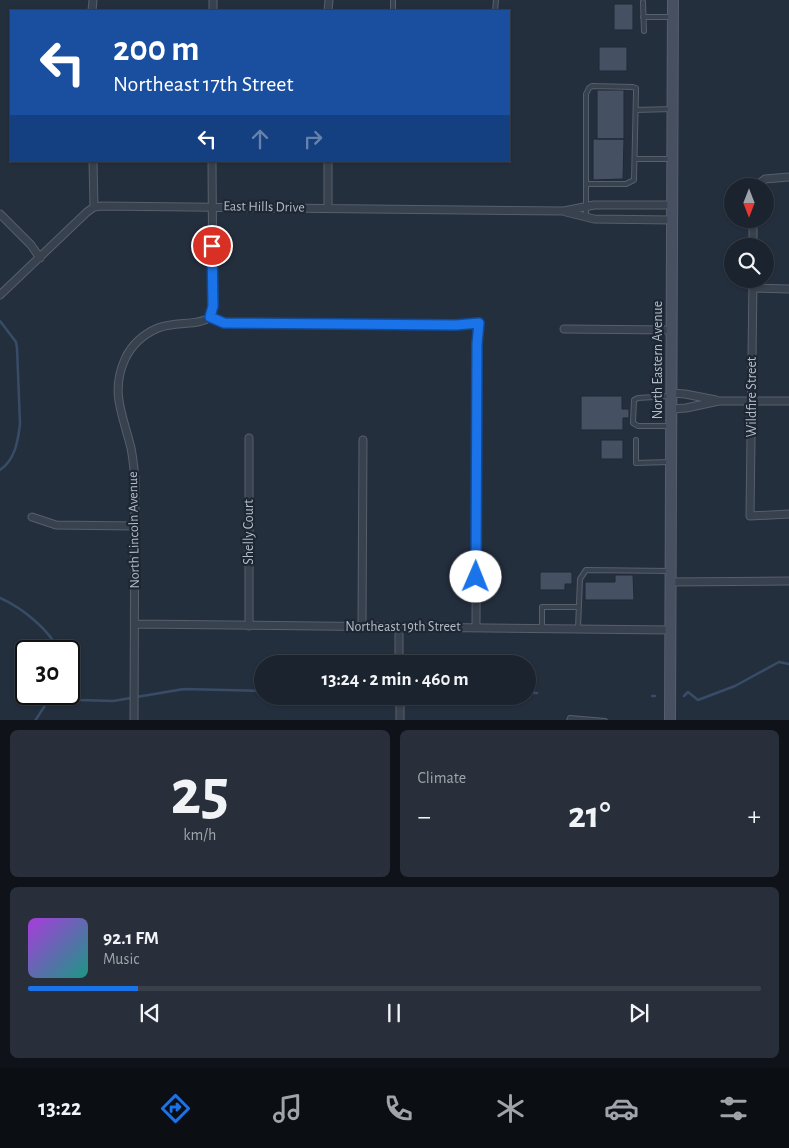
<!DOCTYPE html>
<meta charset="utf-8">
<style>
body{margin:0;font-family:"Alegreya Sans",sans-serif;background:#282f3a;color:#f1f3f6;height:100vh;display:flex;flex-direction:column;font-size:19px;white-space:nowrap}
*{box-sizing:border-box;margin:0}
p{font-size:16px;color:#a0a4aa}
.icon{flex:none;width:28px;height:28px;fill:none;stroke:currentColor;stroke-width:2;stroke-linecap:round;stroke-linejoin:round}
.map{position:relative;height:720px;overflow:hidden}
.drawer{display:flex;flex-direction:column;gap:10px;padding:10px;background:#0f1319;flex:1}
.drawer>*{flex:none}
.banner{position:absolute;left:10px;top:10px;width:500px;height:152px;border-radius:0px;box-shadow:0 1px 4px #0004,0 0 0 1px #39404a;background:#1a4fa0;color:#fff;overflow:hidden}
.needle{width:32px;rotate:180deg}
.controls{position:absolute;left:724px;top:178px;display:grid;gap:10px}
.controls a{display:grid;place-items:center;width:50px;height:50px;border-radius:50%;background:#1b232e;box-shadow:0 1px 4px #0004,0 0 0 1px #39404a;font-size:25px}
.speed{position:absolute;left:15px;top:640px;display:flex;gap:10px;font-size:25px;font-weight:700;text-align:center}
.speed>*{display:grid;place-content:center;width:65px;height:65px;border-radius:50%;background:#1b232e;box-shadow:0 1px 4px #0004,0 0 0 1px #39404a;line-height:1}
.speed .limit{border:2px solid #111;border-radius:8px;background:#fff;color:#111}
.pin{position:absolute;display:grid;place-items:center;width:42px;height:42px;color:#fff;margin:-21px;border:2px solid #fff;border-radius:50%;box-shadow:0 1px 5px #0007}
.me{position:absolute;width:55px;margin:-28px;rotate:1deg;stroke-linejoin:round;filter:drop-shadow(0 0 4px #0008)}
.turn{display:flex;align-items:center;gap:18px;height:105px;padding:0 20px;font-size:22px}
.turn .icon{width:65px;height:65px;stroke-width:2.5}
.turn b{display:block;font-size:35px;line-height:42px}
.lanes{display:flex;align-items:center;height:48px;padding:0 20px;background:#0003;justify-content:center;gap:25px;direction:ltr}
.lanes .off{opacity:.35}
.big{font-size:38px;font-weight:600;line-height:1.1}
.drawer .card{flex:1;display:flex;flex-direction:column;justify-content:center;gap:8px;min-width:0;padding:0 18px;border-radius:8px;background:#282f3a}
.drawer .dial{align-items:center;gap:0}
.dial b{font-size:65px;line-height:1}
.song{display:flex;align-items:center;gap:15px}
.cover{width:60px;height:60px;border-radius:8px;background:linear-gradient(135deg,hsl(280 70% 55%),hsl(170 70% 35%))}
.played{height:5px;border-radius:2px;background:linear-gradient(90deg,#1a73e8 15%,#39404a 15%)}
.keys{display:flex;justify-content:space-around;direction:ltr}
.heat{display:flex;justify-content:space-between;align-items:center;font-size:28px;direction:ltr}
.drawer .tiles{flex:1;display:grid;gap:10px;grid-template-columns:1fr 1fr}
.card:last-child{grid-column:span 2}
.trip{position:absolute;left:254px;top:655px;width:282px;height:50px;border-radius:25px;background:#1b232e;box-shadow:0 1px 4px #0004,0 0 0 1px #39404a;font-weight:600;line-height:50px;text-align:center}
.menu{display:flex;height:80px;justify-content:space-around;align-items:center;background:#0b0e12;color:#a0a4aa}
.menu .icon{width:35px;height:35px}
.menu .active{color:#1a73e8}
.menu b{font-size:22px;color:#f1f3f6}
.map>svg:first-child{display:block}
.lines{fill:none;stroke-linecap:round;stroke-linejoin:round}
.stream{stroke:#394c67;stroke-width:2.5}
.building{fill:#455162;stroke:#1f2835}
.lane-casing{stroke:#565f6c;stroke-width:6}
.street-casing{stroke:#565f6c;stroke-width:9}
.secondary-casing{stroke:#565f6c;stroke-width:12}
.lane{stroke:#38414e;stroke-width:4}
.street{stroke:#38414e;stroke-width:7}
.secondary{stroke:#465061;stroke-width:10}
.route-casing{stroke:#114b97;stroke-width:12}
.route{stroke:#1a73e8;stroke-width:9}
.labels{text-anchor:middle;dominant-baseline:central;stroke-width:4.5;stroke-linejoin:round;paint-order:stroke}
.street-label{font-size:14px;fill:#b4bcc9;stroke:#1d2633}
</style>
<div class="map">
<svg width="789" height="721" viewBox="0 0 789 721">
<rect width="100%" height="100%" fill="#242f3e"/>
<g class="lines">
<path class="stream" d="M0 321 16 342 17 348 20 424C18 441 15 460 0 470
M0 598C22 608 49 629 59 651
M528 693H537
M54 695 79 700 113 701 184 689 262 691
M652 696H655
M684 696 688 692 698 700 735 686 779 662 789 664
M35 721 44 707 54 695"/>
</g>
<path class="building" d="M614 4H633V30H614Z
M599 47H627V71H599Z
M597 90H624V139H597Z
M593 139H624L623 179 593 180Z
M581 396H622V409H629V418H623V430H581Z
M601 440H623V459H601Z
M540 572H572V584H565V590H540Z
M615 575H633L634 600H585V582H615Z"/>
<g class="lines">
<g class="lane-casing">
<path id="lane" d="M393 0V11
M643 2 644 31
M495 11 496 0
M643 17H671
M636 110 672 109
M636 159H672
M586 217V94L589 88 592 86 633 87 636 88V92L634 180 626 184H586
M670 396 638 398 634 400 633 423 638 426H671
M636 440V463L669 462
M578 628 580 579 586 570 670 571
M542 629V607H579
M569 721 570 718 605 721"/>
</g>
<g class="street-casing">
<path id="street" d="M92 11 93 0
M213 11V0
M328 11 329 0
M93 161 94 207
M756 186 765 179 789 177
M328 208V161
M566 212 594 219 672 220
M0 214 31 245 40 258
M753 246V219
M753 279 750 516 789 514
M753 288 789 289
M0 295 87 212 94 207 102 206 564 211 594 205H672
M210 317 225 323 456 325 479 323 477 344 476 628
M564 329 672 330
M672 393 685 394 716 400
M672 409 686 408 719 401H789
M32 517 56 525 135 526
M670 582 789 581
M135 624 670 630
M249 626V438
M362 627 363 440
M399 628V664
M400 696V721
M134 721 135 479C134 469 133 458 131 448 123 415 110 392 125 359 132 344 144 334 158 328 175 321 200 326 210 317L213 306 212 161"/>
</g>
<g class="secondary-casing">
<path id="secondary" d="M670 721 673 0"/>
</g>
<use href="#lane" class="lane"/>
<use href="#street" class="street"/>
<use href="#secondary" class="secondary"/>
</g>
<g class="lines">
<g class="route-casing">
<path id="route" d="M212 246 213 306 210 317 224 323 456 325 479 323 477 344 476 577"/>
</g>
<use href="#route" class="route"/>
</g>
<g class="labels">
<g class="street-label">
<text transform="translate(264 207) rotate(1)">East Hills Drive</text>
<text transform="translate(658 360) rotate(-90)">North Eastern Avenue</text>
<text transform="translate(752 397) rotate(-90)">Wildfire Street</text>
<text transform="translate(134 530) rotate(-91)">North Lincoln Avenue</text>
<text transform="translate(249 532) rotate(-90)">Shelly Court</text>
<text x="403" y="627">Northeast 19th Street</text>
</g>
</g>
</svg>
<div class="controls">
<a><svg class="needle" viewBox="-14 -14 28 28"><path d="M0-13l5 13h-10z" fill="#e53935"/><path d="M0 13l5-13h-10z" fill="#a0a4aa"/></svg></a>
<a><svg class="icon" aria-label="search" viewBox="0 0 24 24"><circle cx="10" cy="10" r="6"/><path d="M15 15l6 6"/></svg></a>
</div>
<div class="speed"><div class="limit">30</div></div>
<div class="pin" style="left:212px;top:246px;background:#d93025"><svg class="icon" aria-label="arrive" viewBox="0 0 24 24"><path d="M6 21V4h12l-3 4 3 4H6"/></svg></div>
<svg class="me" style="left:476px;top:577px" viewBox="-20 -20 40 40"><circle r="19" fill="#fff"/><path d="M0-13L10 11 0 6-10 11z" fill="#1a73e8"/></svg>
<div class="trip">13:24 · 2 min · 460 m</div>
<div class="banner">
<div class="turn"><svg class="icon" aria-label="left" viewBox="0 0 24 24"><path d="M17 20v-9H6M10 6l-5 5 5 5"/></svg><div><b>200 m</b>Northeast 17th Street</div></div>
<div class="lanes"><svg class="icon" aria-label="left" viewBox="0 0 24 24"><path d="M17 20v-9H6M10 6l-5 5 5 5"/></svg><svg class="icon off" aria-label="ahead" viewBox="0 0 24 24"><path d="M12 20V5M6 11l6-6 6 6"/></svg><svg class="icon off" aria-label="right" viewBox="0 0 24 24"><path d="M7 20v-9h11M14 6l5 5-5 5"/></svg></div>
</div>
</div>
<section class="drawer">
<div class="tiles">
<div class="card dial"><b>25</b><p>km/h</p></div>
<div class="card"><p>Climate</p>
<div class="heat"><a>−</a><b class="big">21°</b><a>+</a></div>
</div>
<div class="card">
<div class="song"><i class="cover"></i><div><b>92.1 FM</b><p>Music</p></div></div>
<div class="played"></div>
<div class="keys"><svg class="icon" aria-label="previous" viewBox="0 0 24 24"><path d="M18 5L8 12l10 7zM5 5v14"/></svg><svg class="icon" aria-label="pause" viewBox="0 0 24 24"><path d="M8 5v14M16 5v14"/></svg><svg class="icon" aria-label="next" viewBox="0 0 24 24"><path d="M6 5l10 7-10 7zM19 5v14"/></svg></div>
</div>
</div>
</section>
<nav class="menu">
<b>13:22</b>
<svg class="icon active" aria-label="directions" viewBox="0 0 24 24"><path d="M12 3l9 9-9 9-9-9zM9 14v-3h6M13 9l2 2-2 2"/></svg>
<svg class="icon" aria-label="music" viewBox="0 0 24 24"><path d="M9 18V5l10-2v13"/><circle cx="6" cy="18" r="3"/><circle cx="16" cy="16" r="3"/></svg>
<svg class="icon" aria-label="phone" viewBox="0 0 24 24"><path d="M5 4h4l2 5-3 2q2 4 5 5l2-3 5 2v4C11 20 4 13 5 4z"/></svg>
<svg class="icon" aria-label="climate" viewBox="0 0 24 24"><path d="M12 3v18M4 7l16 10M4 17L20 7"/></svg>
<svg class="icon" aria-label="car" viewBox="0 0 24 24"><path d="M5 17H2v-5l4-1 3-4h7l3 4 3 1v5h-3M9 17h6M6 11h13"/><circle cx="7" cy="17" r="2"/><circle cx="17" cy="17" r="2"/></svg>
<svg class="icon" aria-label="filters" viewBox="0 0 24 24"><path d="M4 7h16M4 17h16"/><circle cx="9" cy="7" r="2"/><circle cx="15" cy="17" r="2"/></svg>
</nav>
